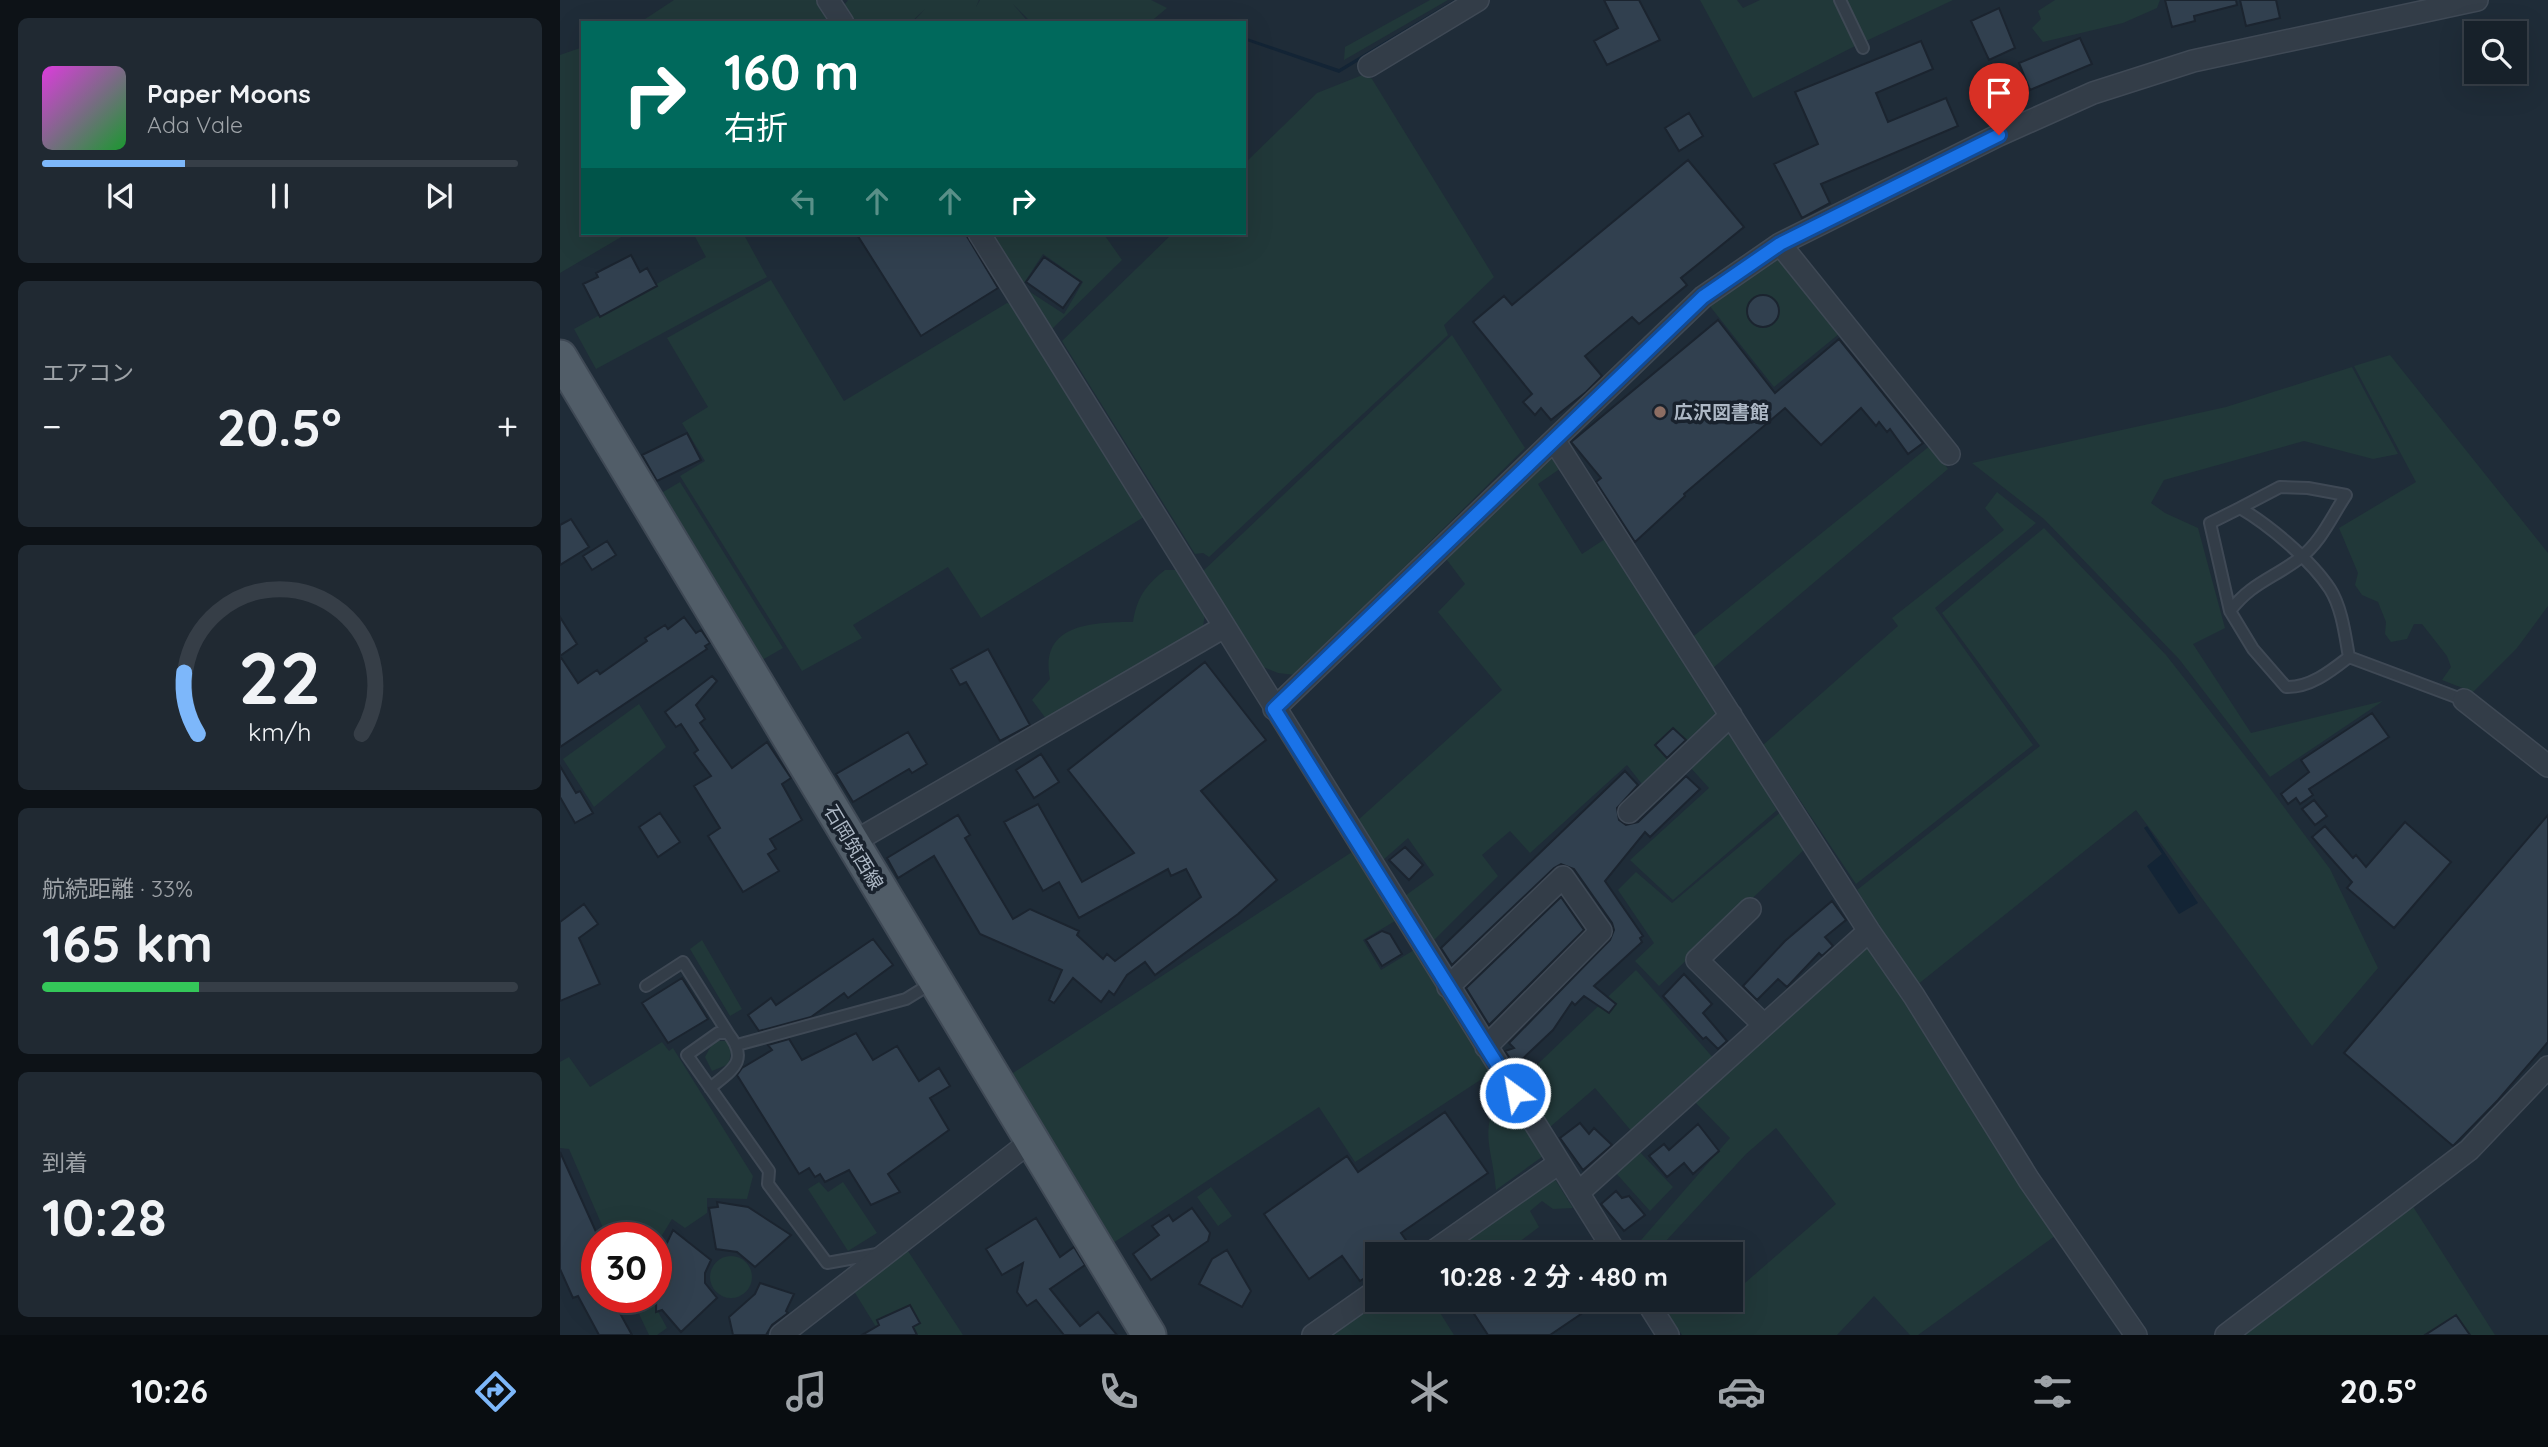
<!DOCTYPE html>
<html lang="ja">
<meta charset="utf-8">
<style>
body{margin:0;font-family:Quicksand,"Noto Sans JP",sans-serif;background:#202932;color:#f1f3f6;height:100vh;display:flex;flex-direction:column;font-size:26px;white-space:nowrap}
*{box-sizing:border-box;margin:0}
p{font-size:23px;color:#9ea3a8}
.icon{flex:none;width:38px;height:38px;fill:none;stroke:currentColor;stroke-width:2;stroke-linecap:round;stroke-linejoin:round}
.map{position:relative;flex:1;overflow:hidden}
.panel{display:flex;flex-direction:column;gap:18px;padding:18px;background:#0d1217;width:560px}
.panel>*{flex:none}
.top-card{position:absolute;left:21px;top:21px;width:665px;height:214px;border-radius:0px;box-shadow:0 7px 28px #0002,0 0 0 2px #363e47;background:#00695c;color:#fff;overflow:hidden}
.controls{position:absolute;left:1904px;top:21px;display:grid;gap:14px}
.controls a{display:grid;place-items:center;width:63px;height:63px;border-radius:0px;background:#17212a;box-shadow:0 7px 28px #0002,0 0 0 2px #363e47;font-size:35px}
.speed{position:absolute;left:21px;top:1222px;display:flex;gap:14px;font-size:35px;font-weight:700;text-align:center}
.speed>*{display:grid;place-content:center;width:91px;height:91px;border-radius:50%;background:#17212a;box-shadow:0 7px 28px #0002,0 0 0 2px #363e47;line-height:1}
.speed .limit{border:10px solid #d22;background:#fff;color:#111}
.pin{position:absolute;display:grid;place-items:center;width:60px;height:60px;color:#fff;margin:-72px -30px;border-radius:50% 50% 50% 0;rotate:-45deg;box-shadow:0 0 7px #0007}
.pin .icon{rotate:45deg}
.me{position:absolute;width:77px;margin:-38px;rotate:328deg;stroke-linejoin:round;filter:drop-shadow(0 0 5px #0008)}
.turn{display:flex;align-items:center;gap:24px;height:147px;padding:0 28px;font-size:32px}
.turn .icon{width:91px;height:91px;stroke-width:2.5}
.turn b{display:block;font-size:49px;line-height:60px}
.lanes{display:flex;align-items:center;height:66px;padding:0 28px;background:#0003;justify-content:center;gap:35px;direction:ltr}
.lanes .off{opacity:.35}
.big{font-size:52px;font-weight:700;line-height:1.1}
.panel .widget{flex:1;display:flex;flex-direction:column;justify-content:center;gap:10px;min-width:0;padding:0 24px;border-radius:10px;background:#202932}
.panel .dial{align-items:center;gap:0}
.dial svg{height:182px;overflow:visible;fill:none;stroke:#363e47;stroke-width:7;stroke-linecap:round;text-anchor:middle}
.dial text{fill:#f1f3f6;stroke:none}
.song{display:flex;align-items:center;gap:21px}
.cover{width:84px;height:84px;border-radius:10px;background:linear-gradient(135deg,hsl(300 70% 55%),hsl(130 70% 35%))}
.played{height:7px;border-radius:4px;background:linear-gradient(90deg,#7db7fa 30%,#363e47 30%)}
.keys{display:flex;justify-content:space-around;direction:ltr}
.heat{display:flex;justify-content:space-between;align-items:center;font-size:38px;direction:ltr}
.charge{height:10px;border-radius:5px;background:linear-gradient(90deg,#34c759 33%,#363e47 0)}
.trip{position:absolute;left:805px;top:1242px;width:378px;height:70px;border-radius:0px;background:#17212a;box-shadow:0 7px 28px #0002,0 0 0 2px #363e47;font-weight:700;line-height:70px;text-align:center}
.tabs{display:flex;height:112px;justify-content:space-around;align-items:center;background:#090d11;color:#9ea3a8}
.tabs .icon{width:49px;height:49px}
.tabs .on{color:#7db7fa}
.tabs b{font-size:32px;color:#f1f3f6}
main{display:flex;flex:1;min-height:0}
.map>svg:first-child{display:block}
.green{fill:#213839}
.water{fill:#132435}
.building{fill:#31404f;stroke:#1b242f;stroke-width:2}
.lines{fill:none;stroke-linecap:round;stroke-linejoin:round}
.lane-casing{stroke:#3f4955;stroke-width:14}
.street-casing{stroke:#3f4955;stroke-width:24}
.primary-casing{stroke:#3f4955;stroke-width:37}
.lane{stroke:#333d48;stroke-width:10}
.street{stroke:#333d48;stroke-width:21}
.primary{stroke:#515d68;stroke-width:33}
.route-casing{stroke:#114b97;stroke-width:18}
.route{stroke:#1a73e8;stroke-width:12}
.education-dot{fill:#8d6e63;stroke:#19222d;stroke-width:2.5}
.labels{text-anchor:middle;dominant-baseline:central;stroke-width:7;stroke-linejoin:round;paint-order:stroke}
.poi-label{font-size:19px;font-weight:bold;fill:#adb8c5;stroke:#19222d;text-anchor:start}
.street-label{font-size:19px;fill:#adb8c5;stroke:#19222d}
</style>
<main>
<section class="panel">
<div class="widget">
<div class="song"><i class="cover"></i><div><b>Paper Moons</b><p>Ada Vale</p></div></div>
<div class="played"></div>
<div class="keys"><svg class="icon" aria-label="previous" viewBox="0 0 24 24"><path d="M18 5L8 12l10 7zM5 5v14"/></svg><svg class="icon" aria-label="pause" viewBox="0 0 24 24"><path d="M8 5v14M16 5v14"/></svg><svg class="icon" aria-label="next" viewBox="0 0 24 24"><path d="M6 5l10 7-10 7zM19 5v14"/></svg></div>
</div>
<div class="widget"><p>エアコン</p>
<div class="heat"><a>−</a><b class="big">20.5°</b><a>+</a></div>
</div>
<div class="widget dial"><svg viewBox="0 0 100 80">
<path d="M14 69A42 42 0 1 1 86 69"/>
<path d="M14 69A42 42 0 0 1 8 42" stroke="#7db7fa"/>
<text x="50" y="56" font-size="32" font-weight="700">22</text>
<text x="50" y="72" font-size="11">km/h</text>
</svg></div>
<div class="widget"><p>航続距離 · 33%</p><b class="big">165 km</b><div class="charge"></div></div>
<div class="widget"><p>到着</p><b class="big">10:28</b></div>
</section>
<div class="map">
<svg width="1988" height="1335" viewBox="0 0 1988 1335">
<rect width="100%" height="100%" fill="#1f2c38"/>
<path class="green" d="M114 0H260L275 23H79Z
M288 0H419L416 7 420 0H591L607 8 589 23H472L453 4 469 23H352L365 9 350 23H292L282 8Z
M870 0H888L784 60 785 47Z
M1140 0H1177L1183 8 1200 0H1276L1297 45 1193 98Z
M1286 0H1393L1306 41Z
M1495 0H1600L1597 8 1563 23 1483 42 1472 28 1481 19 1478 11Z
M23 47V233H68L0 273V55Z
M805 74 812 79 934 277 884 325 888 335 649 557 643 553 635 554 502 341 613 233H684V164L757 93Z
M133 233H183L207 277 36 369 14 329 146 257Z
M429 233H543L562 260 492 329 467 290 504 314 523 282 483 254 462 286Z
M1219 255 1279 334 1214 387 1149 305Z
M211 280 284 401 447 303 455 305 587 515 421 618 388 567 293 625 302 638 242 671 120 476 145 461 122 423 148 407 107 338Z
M892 335 965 448 735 675 718 673 703 667 642 572Z
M1830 355 1988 553V606L1957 648 1913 692 1882 680 1891 667 1887 656 1862 624H1854L1847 639 1831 642 1825 634 1826 622 1818 602 1802 595 1795 585 1798 573 1779 528 1856 482 1794 366Z
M1792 367 1838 454 1813 459 1744 441 1604 480 1591 503 1605 513 1638 528 1665 628 1633 644 1691 733 1823 701 1710 777 1619 659 1484 519 1412 463 1666 407Z
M1371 445 1388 469 1153 668 1130 639Z
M991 451 1001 468 978 484 1022 554 1048 537 1159 714 1085 788 1067 765 970 853 950 831 922 855 938 876 871 943 842 898 874 875 848 838 823 860 797 821 942 690 878 612 905 584 884 556Z
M120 482 223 648 197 663 98 495Z
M1437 492 1476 523 1375 608 1473 745 1296 884 1203 745 1338 626 1332 618 1444 530 1425 508Z
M1484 528 1606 655 1700 775 1770 869 1818 968 1752 1046 1576 810 1357 985 1297 890 1480 746 1382 613Z
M605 570H622L645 614 643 626 487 720 472 700 490 679C479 624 532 622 573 622 577 597 586 585 605 570Z
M79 704 106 747 34 807 3 759Z
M1168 728 1217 810 1113 900 1070 860 1149 788 1130 767Z
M1221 812 1247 847 1099 986 1075 961 1094 943 1058 890 1076 872 1112 903Z
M792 852 835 921 803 940 821 970 854 950 931 1073 795 1162 759 1107 553 1243 450 1075Z
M142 940 182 1009 170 1016 130 949Z
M1307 940 1495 1236 1358 1335H1350L1314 1296 1277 1335H1122L1106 1310 1117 1300H1137L1148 1314 1164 1300H1171V1295L1276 1204 1216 1128 1186 1154 1093 1255H1068L1170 1138 1132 1099Z
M1076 970 1155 1060 1073 1133 1035 1088 990 1127 959 1082Z
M158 1041H166L171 1050 169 1064 152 1071 145 1057 152 1044Z
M102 1042 109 1051 113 1048 193 1176 187 1199 147 1198V1213L125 1228 112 1219 96 1245V1237H47L9 1149 0 1148V1062L9 1057 30 1087Z
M940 1091 986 1154 936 1190C932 1145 919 1136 940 1091Z
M1077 1149 1113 1187 1090 1211 1055 1172Z
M993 1176 1013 1208 993 1209 982 1201 970 1211 979 1227 942 1255H881Z
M259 1182 268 1192 283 1182 317 1233 288 1251 248 1189Z
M651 1187 672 1216 658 1226 637 1197Z
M1852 1205 1935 1335H1679Z
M346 1248 403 1335H321L292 1288Z
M150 1277a21 21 0 1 1 42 0a21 21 0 1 1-42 0Z
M71 1297H90L107 1328 97 1335H89Z
M819 1300H872L894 1335H767Z"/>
<path class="water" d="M894 0H899L779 73 684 40V37L779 69Z
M1587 826 1638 903 1619 914 1587 866 1602 854 1584 828Z"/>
<path class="building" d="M1044 0H1079L1100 40 1047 65 1034 41 1058 28Z
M1605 0H1676L1677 5 1634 16 1635 21 1612 27Z
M1680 0H1716L1720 18 1686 26Z
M1439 8 1455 48 1429 60 1411 21Z
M1520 38 1532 64 1470 90 1459 63Z
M1361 41 1373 69 1316 93 1328 122 1386 98 1398 126 1261 184 1270 203 1242 218 1214 164 1258 144 1235 92Z
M1129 113 1143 136 1119 151 1105 128Z
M1128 160 1184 227 1121 278 1127 285 1079 324 1072 317 1025 356 1042 376 1026 392 991 420 981 408 975 415 963 402 972 394 913 322 944 296 952 305Z
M296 233H405L438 288 361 336Z
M71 255 80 272 87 268 97 286 40 317 23 284 38 277 36 273Z
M484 257 521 282 503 308 466 282Z
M1187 311a16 16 0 1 1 32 0a16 16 0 1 1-32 0Z
M1158 320 1215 393 1279 339 1363 443 1348 454 1330 429 1327 432 1319 422 1316 426 1301 408 1261 445 1225 408 1124 494 1125 496 1075 542 1036 482 1041 478 1011 442Z
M127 433 141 460 97 481 82 455Z
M11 519 29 547 0 565V525Z
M47 541 56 555 32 570 23 556Z
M0 617 17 644 0 656Z
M124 617 136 633 141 630 150 643 145 646 147 649 0 747V656L18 683 37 670 40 674 87 641 85 638 105 625 108 629Z
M428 649 470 725 440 741 406 682 400 685 391 669Z
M645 662 706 740 641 791 717 880 678 914 595 975 585 962 567 975 554 995 549 991 541 1002 513 978 494 1003 489 1000 502 970 420 934 374 856 338 878 327 858 398 815 410 835 405 838 453 919 470 909 519 931 517 935 543 959 547 954 555 961 641 897 626 869 611 876 608 869 519 918 499 882 483 891 444 822 478 804 522 882 574 853 508 770Z
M152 676 157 681 136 705 145 719 140 723 172 768 207 742 231 778 222 784 242 820 210 839 216 849 208 854 219 871 183 892 148 836 160 828 134 786 151 776 134 753 138 750 121 724 116 727 105 712Z
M1812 713 1829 737 1749 789 1753 795 1740 804 1736 798 1728 804 1721 794 1749 772 1741 760Z
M1113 728 1126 740 1107 758 1095 745Z
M348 732 367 764 352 773 349 769 293 802 276 774Z
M481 754 499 782 474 798 456 770Z
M0 766 16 793 20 791 33 813 15 823 0 797Z
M1065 771 1078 785 1057 808 1059 820 1066 825 1078 822 1126 776 1140 789 1090 837 1085 832 1045 881 1083 936 1080 938 1082 942 1034 986 1056 1004 1049 1013 1024 996 1015 1005 1012 1002 993 1030 955 1066 945 1051 954 1048 949 1043 1050 940 1054 930 1052 923 1014 869 1001 864 994 868 892 965 881 948Z
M1754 800 1767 816 1755 825 1742 809Z
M100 813 120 842 98 857 79 827Z
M1988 815V1042L1938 1100 1893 1146 1784 1053Z
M1845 822 1891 862 1834 928 1787 888 1792 882 1752 837 1765 826 1793 858 1796 855 1806 867Z
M845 847 863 865 849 880 829 860Z
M1001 897 1024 930 929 1025 906 988Z
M1272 901 1286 920 1265 937 1273 946 1262 956 1259 953 1227 987 1218 979 1197 1000 1183 986 1225 941Z
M24 904 38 924 19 938 40 984 0 1001V922Z
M822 931 830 934 842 954 822 966 806 940Z
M313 939 333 965 288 998 284 993 251 1017 199 1031 188 1015 211 998 216 1005Z
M1124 974 1152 1004 1143 1013 1167 1041 1158 1049 1146 1037 1143 1039 1103 996Z
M122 978 148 1019 108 1043 82 1003Z
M296 1033 313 1060 337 1046 359 1081 379 1068 390 1086 370 1098 389 1130 328 1174 340 1192 311 1205 289 1170 265 1182 260 1174 255 1177 249 1168 239 1174 177 1075 182 1068 212 1050 208 1045 229 1039 242 1060Z
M885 1112 928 1173 841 1233 850 1246 838 1255H817V1270L800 1281 782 1256 749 1279 704 1214 787 1156 798 1172Z
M1020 1123 1029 1134 1034 1128 1052 1145 1023 1170 1000 1138Z
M1138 1124 1159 1151 1133 1174 1124 1163 1107 1177 1089 1156 1104 1144 1109 1150Z
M0 1152 37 1234V1297H51L72 1335H39L18 1296 13 1298 0 1269Z
M1056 1191 1062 1198 1069 1196 1085 1215 1064 1231 1041 1204Z
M157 1202 188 1207 231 1235 195 1267 177 1252 156 1249 149 1208 158 1207Z
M632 1208 650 1233 648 1241 591 1280 573 1254 599 1235 592 1226 609 1215 613 1221Z
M476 1218 500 1257 514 1247 525 1265 490 1289 520 1326 538 1312 557 1335H504L476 1300 467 1306 457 1292 463 1263 442 1275 426 1249Z
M113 1230 151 1260 145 1273V1283L157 1298 121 1332 102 1310 96 1312 97 1264Z
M667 1250 691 1291 682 1307 639 1284 652 1259Z
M200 1283 234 1294 226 1311 228 1313 212 1325 206 1335H173L169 1317 195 1294Z
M905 1300H1011L1021 1314 990 1335H928Z
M350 1305 360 1323 353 1327 357 1335H302L319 1325 317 1320Z
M1896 1315 1910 1335H1865Z"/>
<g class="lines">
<g class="lane-casing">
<path id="lane" d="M1280 0 1303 48
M1670 611C1691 583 1714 578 1740 558 1761 542 1772 516 1786 495L1748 488 1720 487 1680 508
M1789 657C1785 635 1782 608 1770 589 1751 560 1709 525 1680 508L1650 523 1670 611 1693 649 1726 687C1750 688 1771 671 1789 657L1904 700
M86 986 123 962 168 1033
M177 1045 346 999 372 983
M150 1088C172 1070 190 1061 168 1033H158L127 1055 209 1171 208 1184 267 1263 317 1254"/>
</g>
<g class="street-casing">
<path id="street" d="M268 0 283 23
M809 66 918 0
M419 233 1057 1255
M1220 244 1389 454
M994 440 1309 931 1354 996 1469 1180 1576 1335
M1904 700 1988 766
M714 709 1143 297 1220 244 1439 135 1533 93 1633 61 1917 0
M1069 812 1171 715
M292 843 664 627
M1190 909 1137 960 1204 1025
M888 987 1003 877 1041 931 926 1047
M1018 1193 1309 931
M868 1255 999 1163
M1086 1300 1108 1335
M221 1335 471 1141
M753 1335 817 1290
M1666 1335 1909 1150 1988 1067"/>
</g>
<g class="primary-casing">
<path id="primary" d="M0 357 589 1335"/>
</g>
<use href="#lane" class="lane"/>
<use href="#street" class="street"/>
<use href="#primary" class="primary"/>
</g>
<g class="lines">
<g class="route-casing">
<path id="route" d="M955 1093 714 709 1143 297 1220 244 1439 135"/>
</g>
<use href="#route" class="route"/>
</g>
<circle class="education-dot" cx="1100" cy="412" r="7"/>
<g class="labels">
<g class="poi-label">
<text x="1114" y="412">広沢図書館</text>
</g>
<g class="street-label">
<text transform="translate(294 847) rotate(59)">石岡筑西線</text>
</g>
</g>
</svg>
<div class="controls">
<a><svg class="icon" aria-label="search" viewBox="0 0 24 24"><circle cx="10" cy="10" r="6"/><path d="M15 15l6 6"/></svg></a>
</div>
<div class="speed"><div class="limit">30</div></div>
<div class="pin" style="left:1439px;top:135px;background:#d93025"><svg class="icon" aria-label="arrive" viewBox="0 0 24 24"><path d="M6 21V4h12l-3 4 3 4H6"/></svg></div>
<svg class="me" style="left:955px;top:1093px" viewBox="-20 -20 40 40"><circle r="17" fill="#1a73e8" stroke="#fff" stroke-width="3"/><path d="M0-11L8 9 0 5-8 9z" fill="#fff"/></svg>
<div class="trip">10:28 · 2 分 · 480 m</div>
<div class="top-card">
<div class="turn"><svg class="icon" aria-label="right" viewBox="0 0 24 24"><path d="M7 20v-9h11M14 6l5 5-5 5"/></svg><div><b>160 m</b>右折</div></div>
<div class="lanes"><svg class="icon off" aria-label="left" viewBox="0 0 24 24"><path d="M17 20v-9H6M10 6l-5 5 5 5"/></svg><svg class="icon off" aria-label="ahead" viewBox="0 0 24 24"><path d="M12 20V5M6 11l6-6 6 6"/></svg><svg class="icon off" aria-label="ahead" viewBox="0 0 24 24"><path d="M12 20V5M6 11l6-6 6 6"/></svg><svg class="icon" aria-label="right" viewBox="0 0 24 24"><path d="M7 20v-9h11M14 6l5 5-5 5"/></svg></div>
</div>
</div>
</main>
<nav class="tabs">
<b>10:26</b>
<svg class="icon on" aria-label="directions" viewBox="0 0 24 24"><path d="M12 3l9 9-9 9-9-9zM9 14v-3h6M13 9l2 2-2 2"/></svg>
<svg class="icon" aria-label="music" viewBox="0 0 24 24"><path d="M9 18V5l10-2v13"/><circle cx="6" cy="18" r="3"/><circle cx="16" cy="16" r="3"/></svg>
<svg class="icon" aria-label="phone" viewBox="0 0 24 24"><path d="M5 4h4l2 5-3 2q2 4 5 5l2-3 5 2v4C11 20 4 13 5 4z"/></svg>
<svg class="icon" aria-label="climate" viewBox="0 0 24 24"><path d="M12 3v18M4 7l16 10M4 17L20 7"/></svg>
<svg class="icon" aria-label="car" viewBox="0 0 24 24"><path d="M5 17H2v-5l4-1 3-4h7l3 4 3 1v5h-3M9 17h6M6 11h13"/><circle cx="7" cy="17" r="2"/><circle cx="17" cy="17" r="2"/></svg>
<svg class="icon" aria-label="filters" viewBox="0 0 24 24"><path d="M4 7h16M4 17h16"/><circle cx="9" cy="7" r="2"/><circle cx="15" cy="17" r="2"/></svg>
<b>20.5°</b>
</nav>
